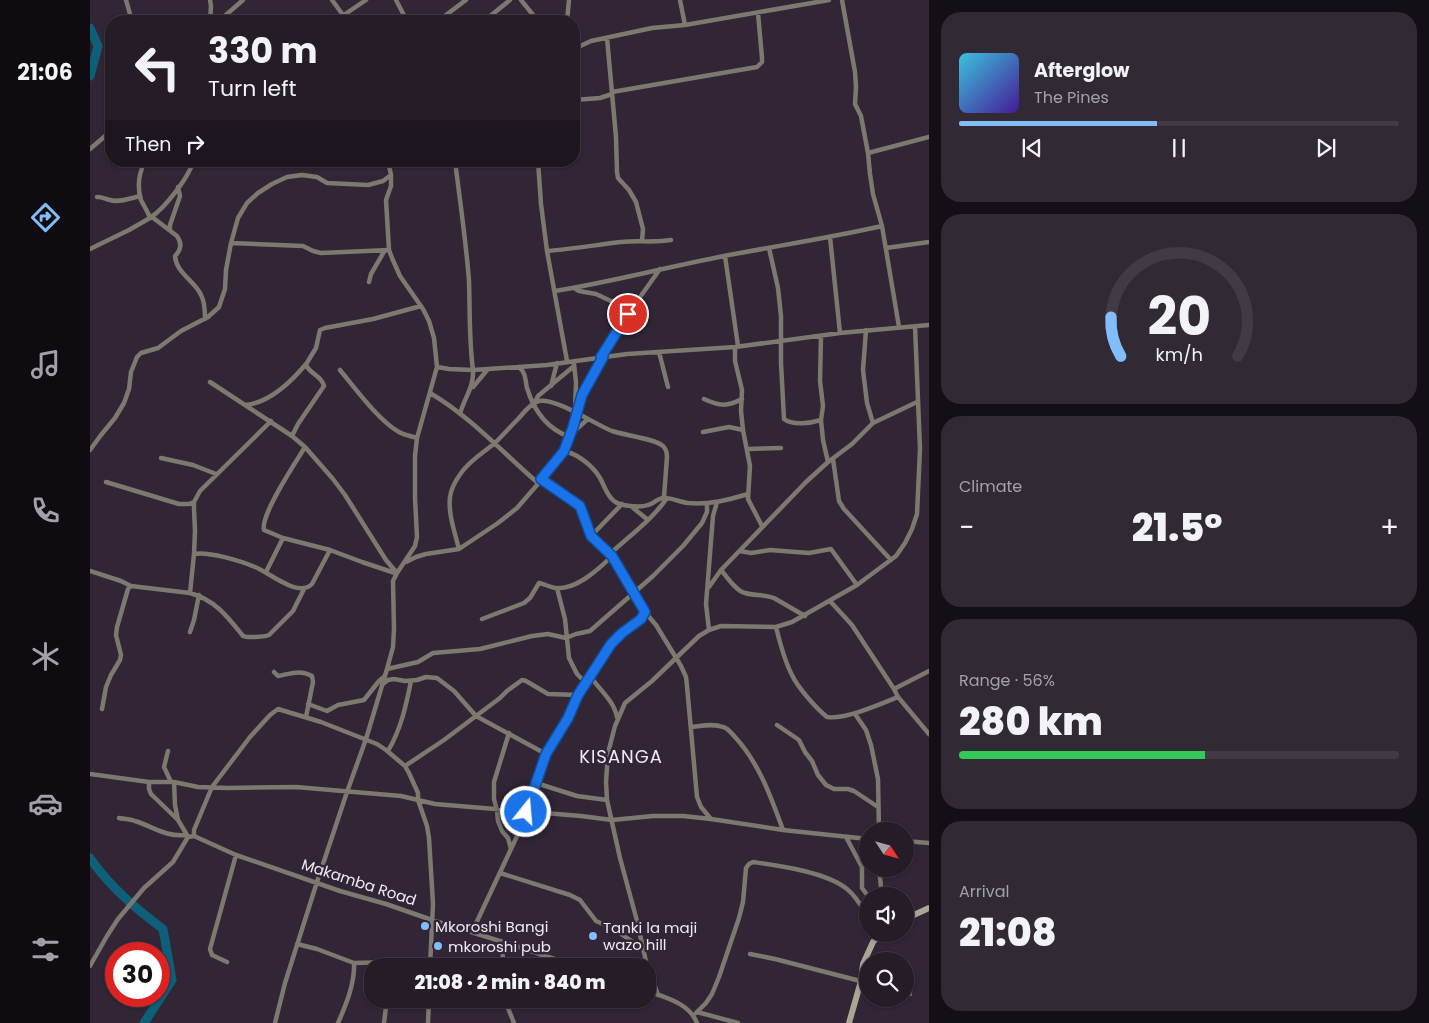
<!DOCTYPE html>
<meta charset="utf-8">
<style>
body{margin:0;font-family:Poppins,sans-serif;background:#312934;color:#f1f3f6;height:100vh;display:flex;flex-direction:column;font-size:19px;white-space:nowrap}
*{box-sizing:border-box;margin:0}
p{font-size:16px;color:#a3a1a8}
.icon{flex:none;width:28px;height:28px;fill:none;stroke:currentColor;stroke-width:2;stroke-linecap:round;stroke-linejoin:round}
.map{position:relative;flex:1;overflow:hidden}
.drawer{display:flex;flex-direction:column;gap:12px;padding:12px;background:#140f16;width:500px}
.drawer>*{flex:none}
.hud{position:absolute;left:15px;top:15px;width:475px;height:152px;border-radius:20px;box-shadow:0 1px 4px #0004,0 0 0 1px #423a45;background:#251c28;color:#f1f3f6;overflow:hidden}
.needle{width:32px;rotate:126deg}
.controls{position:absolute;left:769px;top:822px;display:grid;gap:10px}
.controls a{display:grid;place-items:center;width:55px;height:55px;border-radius:50%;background:#251c28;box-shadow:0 1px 4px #0004,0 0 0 1px #423a45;font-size:25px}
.speed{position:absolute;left:15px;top:942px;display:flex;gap:10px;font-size:25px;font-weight:700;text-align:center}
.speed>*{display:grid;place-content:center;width:65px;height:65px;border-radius:50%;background:#251c28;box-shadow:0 1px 4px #0004,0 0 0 1px #423a45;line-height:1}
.speed .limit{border:8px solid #d22;background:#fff;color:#111}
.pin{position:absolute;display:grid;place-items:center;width:42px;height:42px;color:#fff;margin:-21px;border:2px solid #fff;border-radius:50%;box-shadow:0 1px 5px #0007}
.me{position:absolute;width:55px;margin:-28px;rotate:17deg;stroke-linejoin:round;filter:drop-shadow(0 0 4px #0008)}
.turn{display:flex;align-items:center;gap:18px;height:105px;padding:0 20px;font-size:22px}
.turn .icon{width:65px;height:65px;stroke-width:2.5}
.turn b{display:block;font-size:35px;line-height:42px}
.then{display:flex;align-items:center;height:48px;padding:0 20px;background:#0003;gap:10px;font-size:19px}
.big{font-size:38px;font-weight:800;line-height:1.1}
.drawer .widget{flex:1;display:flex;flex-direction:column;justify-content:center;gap:8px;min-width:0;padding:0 18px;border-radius:20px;background:#312934}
.drawer .dial{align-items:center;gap:0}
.dial svg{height:130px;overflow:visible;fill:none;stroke:#423a45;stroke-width:7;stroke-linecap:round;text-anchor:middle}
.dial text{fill:#f1f3f6;stroke:none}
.song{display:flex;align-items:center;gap:15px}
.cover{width:60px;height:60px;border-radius:8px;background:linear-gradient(135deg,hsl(190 70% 55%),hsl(260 70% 35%))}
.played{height:5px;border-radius:2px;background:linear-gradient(90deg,#80bdfa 45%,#423a45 45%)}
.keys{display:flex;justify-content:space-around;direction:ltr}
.heat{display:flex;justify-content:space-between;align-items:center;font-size:28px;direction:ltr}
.charge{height:8px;border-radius:4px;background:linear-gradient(90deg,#34c759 56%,#423a45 0)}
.trip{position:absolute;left:274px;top:958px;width:292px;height:50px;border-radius:20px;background:#251c28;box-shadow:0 1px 4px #0004,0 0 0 1px #423a45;font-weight:800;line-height:50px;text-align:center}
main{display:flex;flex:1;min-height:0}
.menu{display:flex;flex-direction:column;width:90px;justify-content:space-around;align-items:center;background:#0f0b10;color:#a3a1a8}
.menu .icon{width:35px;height:35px}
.menu .current{color:#80bdfa}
.menu b{font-size:22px;color:#f1f3f6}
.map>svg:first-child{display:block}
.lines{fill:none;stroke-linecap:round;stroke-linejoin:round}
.river{stroke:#0e607a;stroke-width:9}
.street{stroke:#7c796f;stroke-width:4.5}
.secondary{stroke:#aaa696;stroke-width:6}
.route-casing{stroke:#114b97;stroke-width:12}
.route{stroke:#1a73e8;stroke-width:9}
.poi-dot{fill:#80bdfa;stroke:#312536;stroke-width:2}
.labels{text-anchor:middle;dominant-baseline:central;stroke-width:5;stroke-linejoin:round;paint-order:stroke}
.street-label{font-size:15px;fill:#f0e9f4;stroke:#312536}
.poi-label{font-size:15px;fill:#f0e9f4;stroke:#312536;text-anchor:start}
.quarter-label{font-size:18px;letter-spacing:1px;fill:#f0e9f4;stroke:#312536}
</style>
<main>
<nav class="menu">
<b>21:06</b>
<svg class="icon current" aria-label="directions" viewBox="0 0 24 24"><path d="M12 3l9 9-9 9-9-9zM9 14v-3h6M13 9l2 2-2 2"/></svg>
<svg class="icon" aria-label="music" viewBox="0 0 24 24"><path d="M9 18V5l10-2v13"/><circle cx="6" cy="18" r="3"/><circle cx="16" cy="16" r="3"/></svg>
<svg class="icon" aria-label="phone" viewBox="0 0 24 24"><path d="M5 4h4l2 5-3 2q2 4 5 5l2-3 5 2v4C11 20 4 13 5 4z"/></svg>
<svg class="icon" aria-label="climate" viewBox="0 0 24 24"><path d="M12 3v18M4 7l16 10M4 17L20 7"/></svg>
<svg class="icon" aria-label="car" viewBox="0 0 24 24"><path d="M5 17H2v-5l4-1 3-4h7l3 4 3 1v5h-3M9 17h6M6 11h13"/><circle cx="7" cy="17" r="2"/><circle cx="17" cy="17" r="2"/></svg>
<svg class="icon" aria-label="filters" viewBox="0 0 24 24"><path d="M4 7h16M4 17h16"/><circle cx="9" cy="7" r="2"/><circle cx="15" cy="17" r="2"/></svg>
</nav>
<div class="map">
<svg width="839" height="1023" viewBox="0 0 839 1023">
<rect width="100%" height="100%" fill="#312536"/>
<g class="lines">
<path class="river" d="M0 28 8 46 0 76
M0 858C20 887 45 908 73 929L82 980 54 1023"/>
<path class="street" d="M36 0 42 21
M120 0 121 6 120 21
M242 0 253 15
M306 0 317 21
M431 0 448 21
M590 0 595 25
M752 0 765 72 766 87 765 104 771 116 778 153 780 174 783 194 792 226 809 327
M129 21 153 0
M245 21 276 0
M348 21 376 0
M394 21 420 0
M477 21 479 0
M517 38 526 137 527 172 528 178 539 190 546 202 553 229 552 241
M484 49 501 41 562 28 595 25 739 0
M522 92 667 67 672 62V58L668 13
M484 100 510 98 522 94
M0 149 21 131
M778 153 839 137
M365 161C370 201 376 241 379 281 380 311 379 340 383 370
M448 161 451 204 457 251 477 361
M7 197C13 197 15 199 20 200 29 203 41 198 50 196
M61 217C74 209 100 176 103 161
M62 217 87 236C92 243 91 250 85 256 86 273 105 281 111 295 115 302 115 311 115 319
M80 230V225L90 196 88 187
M740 237 750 333
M141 243 213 246 223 251 231 253 299 250
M679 248 688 288 691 316V363L694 419C703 426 721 423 731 420
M796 248 839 242
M0 249 39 230 60 218C58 212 54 206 51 200 47 187 49 173 55 161
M457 251C482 249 506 245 531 242 548 240 564 243 581 240
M635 256 648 346
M279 282 281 274 295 250
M484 288 489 291 506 294 523 302 544 306
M465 291C521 282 577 267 634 256 686 246 739 238 792 226
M776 330 773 370 777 403 783 423
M731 336 730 381 733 406 731 420 733 440 738 462
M645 347V361L652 390 651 411 653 430 660 466 658 499 672 526
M569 352 578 387
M511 357 538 314 570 269
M484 364 486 382 485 411
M347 367 359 369 383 370 457 365 537 354 645 347 750 333 839 325
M429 367C436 373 435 379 437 388 444 411 457 429 480 437
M250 370C265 388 289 421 309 432 314 435 321 436 327 438
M120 382 202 436 215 447 243 479 255 495 296 560 307 573
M461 386 467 363
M383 387 398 369
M340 393C381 417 413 453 448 483
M614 399C629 406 637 407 652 399
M445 402 448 396 484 366
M155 405C180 403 201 382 216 364
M370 414C374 398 384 388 383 370
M613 432 639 427 653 430
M482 433 498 419
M202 436 208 424 234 386C232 376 220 374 216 365L218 361 226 348 230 330 235 328 283 319 331 306
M215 447C206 462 170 515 174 530L193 538 240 550 272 562 305 573
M657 449 691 448
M0 450 11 435 25 418 34 403 39 389 41 372 47 357 51 353 68 348 91 331 118 317 129 307 135 289 136 270 141 243 148 218 157 203 168 193 182 184 197 177 212 175 227 177 237 183 278 185 293 181 301 175
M474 451C488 454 503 466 510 478 514 485 517 496 524 501 530 506 550 508 558 505 564 504 568 497 575 498 582 498 590 502 598 503 619 505 638 500 658 494
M71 458 103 465 126 474
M743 459 749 501 754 509 801 560
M451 479 462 486 490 506 501 536 522 556 550 604 560 618 566 625 591 666 596 677 597 686 607 797 611 807 621 819
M16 482 89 504H99L104 502
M542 507 558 520
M501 536 532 504
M369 549C365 533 358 514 360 497 361 488 366 480 371 473 380 460 394 452 405 443 413 435 421 426 429 418 434 412 441 403 449 401 467 398 504 424 522 431 534 435 566 439 573 446 576 449 577 453 577 457L574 497
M650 551 661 553 680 550 719 553 741 549 767 585
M104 554 105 531 104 509V502L110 491 181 421
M520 554C539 536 562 520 577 498
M316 562 326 557 336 554 369 549 408 523 427 508 460 470 474 451 483 427 492 395 513 357
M631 570C637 577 646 591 655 593 664 596 674 594 684 598L715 616
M0 571 31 581 41 586
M176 572 193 538
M619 587 631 570 716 482 738 462 762 444 783 423 827 402
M467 588 475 619 479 658 487 674 495 682
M100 593 104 554C118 551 151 561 165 567 180 573 208 598 222 584L240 550
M740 601 762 625 804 689 808 697 839 734
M392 619 434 603 440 598 449 583C454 584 460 587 465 588 486 590 508 570 522 556
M686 627C690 643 694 660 702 675 708 688 726 708 737 717 754 720 791 704 808 697
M619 630 616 604 623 516 627 502
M100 632 104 620 109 595
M297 669 328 662 343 653 390 649 442 636 458 634 476 638 486 634 500 631 563 576 593 546 612 523 617 512V504
M184 672 188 676C200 674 210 669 222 676L223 682 216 717
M500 676C509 689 524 701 527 717
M293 684 298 680 304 679 315 681 327 680 336 677 347 678 364 691 386 716 456 754
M804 689 839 671
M218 704 237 711 248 705 274 700 289 681 295 676
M12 709 16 687 21 675 30 660 31 655 26 635 27 627 38 589 41 586 100 593C125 600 137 616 153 636 158 638 174 637 179 635L203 611 214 589
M765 714 776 730 781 745 788 779 789 831
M687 725 709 740 715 752 722 761 728 775 736 785 744 789H758L764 791 788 807
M601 727C611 726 623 723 633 727 638 728 641 733 645 737 669 763 681 797 693 830
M419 733 404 782V799L407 810 408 821 412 831 418 838 421 849
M78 751 74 767 81 782
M298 751C311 729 316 706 321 681
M315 766 354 740 410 698 417 691 432 680 436 681 458 694 488 695
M0 774 59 782H84L108 787 138 788 206 787 311 796 345 804 491 816 522 820 563 816H593L621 819 693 830 778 839
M59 782V789L61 794 88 820
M84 782 85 805 88 820 97 835
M446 783 487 796 517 800
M29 818C34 819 40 819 45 821 64 827 75 837 96 835
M104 836 146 855 250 891 296 904 342 920 420 944 485 966
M756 837 772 867V888L778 896
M815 841 839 843
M789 869 792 896
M410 873 480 895 490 900 506 921 522 928 552 948
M382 932 429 832 437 812 450 768 459 747 477 718 488 695 521 644 532 633 551 619 555 612
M411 941 414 966
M207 944 227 949 264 963 341 961
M660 954 685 959 778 983
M137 962 122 955 120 949 146 855
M0 966 17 936 28 919 54 888 83 862 98 837 104 836V830L122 787 160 737 180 715 188 709 231 722 287 744 296 750 315 766 319 773 328 793V800L337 826 339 838 343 904 340 966
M557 966 547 921 530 858 517 800 516 782 518 753 525 726 535 703 562 681 609 636 619 630 631 626 686 627 702 622 767 585 806 556 815 543 822 529 827 514 830 449 825 326
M558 966 568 995
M558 991C576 998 599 1003 607 1023
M815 993 820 994
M417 999 418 1008 424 1023
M607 1012 616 1003 622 994 629 977 649 918 653 902 656 868 659 864 663 862C690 866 736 872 757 889 766 896 772 907 778 917
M606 1013 607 1012 648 1023
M185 1023 195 983 227 882 257 792 276 739 297 669 303 647 304 629 303 581 307 573 325 546 327 537 325 498V456L327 438 347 367 344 338 339 321 333 309 310 276 302 258 299 250 296 200 301 186V175L298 161
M248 1023C256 1005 265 983 264 963
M294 1023 297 999
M338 1023 339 999"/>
<path class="secondary" d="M815 919 839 908
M759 1023 771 981 773 964 783 942 790 934"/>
</g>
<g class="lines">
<g class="route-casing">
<path id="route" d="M436 812 456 754 478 718 488 695 521 644 532 633 551 619 555 612 522 556 501 536 490 506 451 479 474 451 483 427 492 395 513 357H511L538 314"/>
</g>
<use href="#route" class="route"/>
</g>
<g class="poi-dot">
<circle cx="335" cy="926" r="5"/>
<circle cx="503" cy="936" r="5"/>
<circle cx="348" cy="946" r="5"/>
</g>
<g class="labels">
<g class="street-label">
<text transform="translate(269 882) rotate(18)">Makamba Road</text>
</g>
<g class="poi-label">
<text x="345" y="926">Mkoroshi Bangi</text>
<text x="513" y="927">Tanki la maji<tspan x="513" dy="17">wazo hill</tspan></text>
<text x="358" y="946">mkoroshi pub</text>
</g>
<g class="quarter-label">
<text x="531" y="756">KISANGA</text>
</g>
</g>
</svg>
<div class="controls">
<a><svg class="needle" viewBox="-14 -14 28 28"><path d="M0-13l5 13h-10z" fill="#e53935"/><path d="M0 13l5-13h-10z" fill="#a3a1a8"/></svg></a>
<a><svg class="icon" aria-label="sound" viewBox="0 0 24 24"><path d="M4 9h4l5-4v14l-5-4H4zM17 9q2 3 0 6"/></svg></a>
<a><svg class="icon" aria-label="search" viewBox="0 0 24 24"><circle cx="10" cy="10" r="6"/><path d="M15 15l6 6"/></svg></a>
</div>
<div class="speed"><div class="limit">30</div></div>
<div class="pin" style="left:538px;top:314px;background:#d93025"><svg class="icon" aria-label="arrive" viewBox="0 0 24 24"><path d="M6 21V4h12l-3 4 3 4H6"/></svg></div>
<svg class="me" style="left:436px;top:812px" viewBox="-20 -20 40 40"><circle r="17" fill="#1a73e8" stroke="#fff" stroke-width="3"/><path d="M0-11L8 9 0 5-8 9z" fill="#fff"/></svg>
<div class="trip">21:08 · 2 min · 840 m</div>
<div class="hud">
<div class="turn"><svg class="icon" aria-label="left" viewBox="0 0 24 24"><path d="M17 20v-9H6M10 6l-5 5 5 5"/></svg><div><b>330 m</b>Turn left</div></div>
<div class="then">Then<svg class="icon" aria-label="right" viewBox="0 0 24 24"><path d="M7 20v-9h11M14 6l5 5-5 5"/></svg></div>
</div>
</div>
<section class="drawer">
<div class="widget">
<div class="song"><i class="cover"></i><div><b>Afterglow</b><p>The Pines</p></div></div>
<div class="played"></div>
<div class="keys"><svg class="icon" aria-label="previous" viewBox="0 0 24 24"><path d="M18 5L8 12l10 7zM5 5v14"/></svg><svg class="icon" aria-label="pause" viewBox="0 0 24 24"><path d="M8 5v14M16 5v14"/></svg><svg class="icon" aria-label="next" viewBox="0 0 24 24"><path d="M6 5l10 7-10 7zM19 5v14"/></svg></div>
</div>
<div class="widget dial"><svg viewBox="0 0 100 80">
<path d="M14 69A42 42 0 1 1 86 69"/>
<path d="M14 69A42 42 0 0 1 8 45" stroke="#80bdfa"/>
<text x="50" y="56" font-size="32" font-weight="700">20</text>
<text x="50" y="72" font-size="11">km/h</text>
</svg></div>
<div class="widget"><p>Climate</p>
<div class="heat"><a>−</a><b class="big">21.5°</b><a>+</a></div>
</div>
<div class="widget"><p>Range · 56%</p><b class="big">280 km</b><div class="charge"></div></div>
<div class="widget"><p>Arrival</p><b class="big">21:08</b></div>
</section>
</main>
